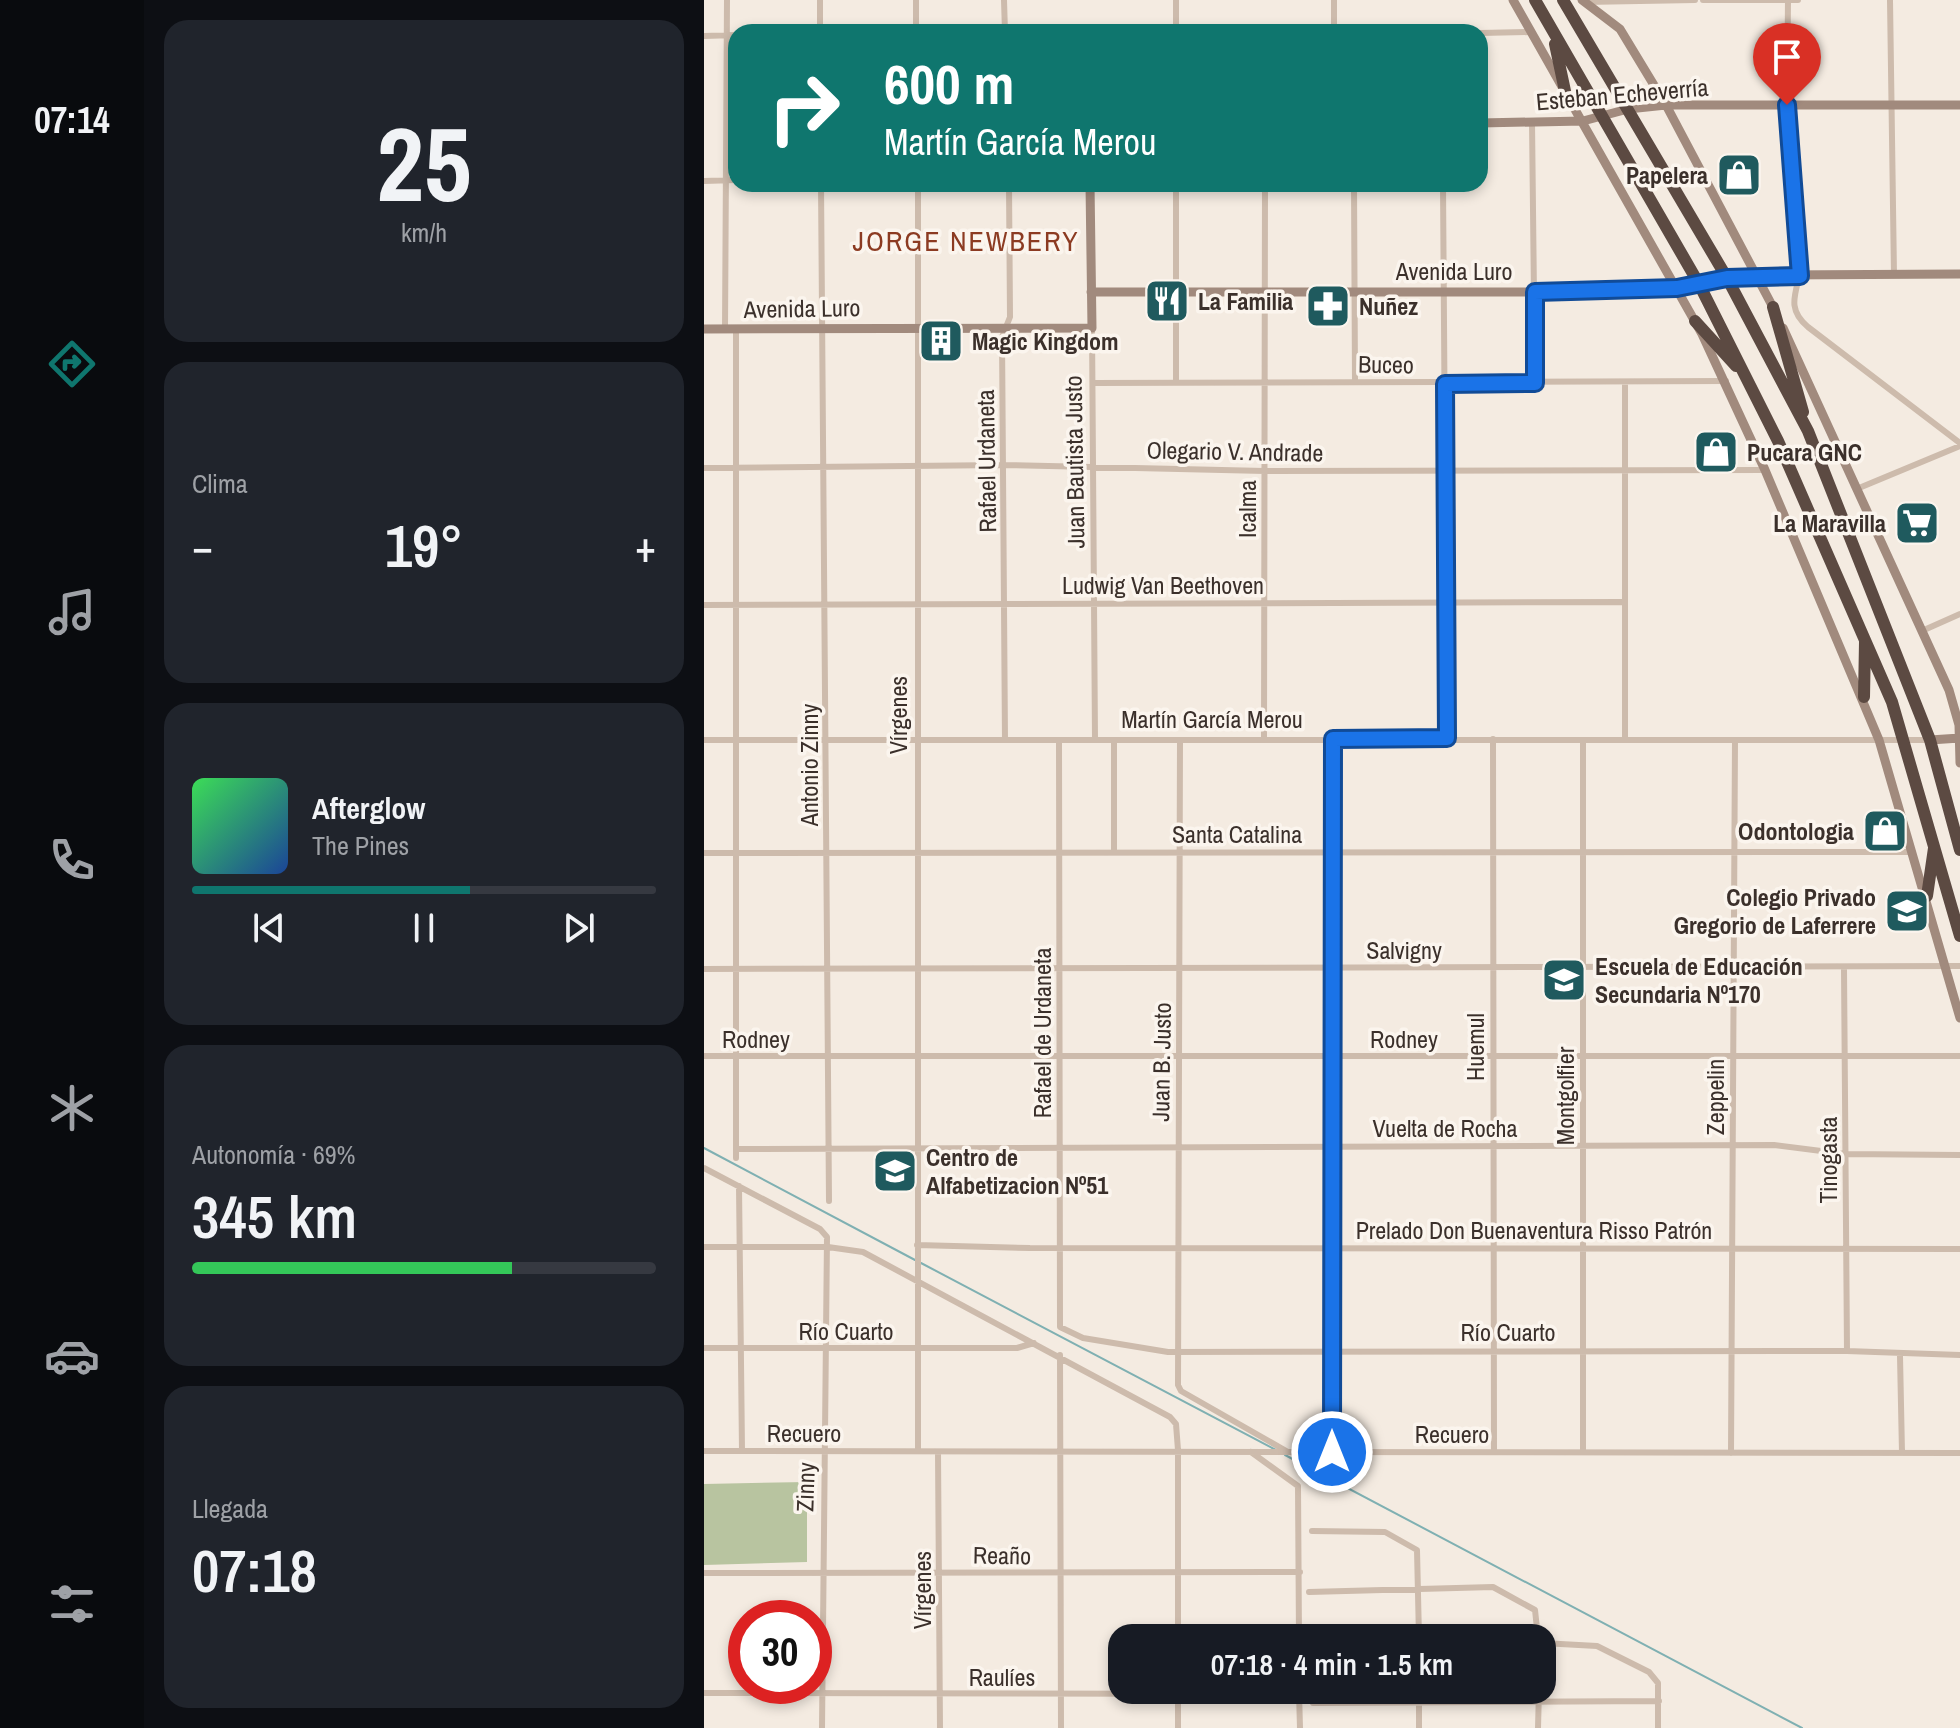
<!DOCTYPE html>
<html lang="es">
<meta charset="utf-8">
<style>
body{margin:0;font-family:"Archivo Narrow",sans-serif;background:#20242c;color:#f1f3f6;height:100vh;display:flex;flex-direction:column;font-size:30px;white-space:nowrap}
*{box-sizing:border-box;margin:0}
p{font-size:26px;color:#9ea1a6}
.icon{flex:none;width:44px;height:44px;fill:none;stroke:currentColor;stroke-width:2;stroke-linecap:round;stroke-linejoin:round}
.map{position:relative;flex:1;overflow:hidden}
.sheet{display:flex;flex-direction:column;gap:20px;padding:20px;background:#0d0f14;width:560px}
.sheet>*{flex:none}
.guide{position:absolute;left:24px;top:24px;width:760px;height:168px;border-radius:24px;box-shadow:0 4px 12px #0003;background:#0f766e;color:#fff;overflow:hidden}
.speed{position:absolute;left:24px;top:1600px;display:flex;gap:16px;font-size:40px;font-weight:700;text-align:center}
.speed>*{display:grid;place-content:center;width:104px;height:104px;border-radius:50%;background:#171b24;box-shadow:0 4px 12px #0003;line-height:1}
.speed .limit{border:12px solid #d22;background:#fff;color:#111}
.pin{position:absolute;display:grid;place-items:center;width:68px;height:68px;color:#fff;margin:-82px -34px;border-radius:50% 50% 50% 0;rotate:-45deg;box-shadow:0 0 8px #0007}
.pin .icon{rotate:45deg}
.me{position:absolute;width:88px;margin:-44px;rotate:0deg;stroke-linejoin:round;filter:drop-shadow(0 0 6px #0008)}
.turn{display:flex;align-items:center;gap:28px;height:168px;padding:0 24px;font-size:36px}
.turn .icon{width:104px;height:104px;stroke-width:2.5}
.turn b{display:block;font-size:56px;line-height:68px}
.big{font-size:60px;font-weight:600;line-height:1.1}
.sheet .tile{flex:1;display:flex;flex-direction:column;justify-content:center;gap:12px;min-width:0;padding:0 28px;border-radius:24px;background:#20242c}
.sheet .dial{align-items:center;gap:0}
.dial b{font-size:104px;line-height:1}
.song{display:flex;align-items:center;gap:24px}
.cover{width:96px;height:96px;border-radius:12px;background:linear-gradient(135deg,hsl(130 70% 55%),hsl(220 70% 35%))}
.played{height:8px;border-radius:4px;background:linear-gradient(90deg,#0f766e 60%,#363941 60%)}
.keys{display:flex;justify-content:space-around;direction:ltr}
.heat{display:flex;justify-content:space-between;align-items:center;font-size:44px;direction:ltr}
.charge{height:12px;border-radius:6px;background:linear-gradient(90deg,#34c759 69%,#363941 0)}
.trip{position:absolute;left:404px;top:1624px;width:448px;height:80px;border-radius:24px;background:#171b24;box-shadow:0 4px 12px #0003;font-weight:600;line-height:80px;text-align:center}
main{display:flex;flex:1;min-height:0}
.tabs{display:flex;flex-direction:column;width:144px;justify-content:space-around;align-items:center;background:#090b0e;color:#9ea1a6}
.tabs .icon{width:56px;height:56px}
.tabs .active{color:#0f766e}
.tabs b{font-size:36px;color:#f1f3f6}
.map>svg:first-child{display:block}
.green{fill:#b8c4a0}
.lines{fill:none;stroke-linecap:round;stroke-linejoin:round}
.stream{stroke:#7fb0b2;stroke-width:2}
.street{stroke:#cdbbac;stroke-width:6}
.secondary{stroke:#a18a7d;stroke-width:9}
.highway{stroke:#5c4a42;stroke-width:12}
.route-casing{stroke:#114b97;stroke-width:20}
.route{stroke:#1a73e8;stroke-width:14}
.labels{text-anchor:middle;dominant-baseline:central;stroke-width:7;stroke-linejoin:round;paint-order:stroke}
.street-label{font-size:24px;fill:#3b302b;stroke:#fbf5ee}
.poi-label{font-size:24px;font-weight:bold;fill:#3b302b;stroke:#fbf5ee;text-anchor:start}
.quarter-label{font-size:28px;letter-spacing:2px;fill:#8c3b22;stroke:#fbf5ee}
</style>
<main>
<nav class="tabs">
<b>07:14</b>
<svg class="icon active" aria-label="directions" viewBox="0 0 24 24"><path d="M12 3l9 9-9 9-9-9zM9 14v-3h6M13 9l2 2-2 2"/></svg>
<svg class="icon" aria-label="music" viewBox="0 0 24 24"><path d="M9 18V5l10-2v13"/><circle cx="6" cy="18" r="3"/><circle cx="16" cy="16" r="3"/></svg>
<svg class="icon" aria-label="phone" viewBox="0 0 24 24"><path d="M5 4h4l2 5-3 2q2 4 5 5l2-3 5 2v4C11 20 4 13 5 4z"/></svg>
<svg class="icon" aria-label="climate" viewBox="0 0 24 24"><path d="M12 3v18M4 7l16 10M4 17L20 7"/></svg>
<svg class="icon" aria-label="car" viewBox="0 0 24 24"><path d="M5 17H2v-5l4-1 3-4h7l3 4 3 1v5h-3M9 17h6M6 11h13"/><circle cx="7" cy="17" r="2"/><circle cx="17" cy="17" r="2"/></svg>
<svg class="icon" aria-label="filters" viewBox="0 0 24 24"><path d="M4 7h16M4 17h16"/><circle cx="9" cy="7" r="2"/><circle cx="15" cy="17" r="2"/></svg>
</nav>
<section class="sheet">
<div class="tile dial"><b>25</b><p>km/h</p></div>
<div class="tile"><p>Clima</p>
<div class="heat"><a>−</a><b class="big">19°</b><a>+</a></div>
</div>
<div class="tile">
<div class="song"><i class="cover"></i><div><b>Afterglow</b><p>The Pines</p></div></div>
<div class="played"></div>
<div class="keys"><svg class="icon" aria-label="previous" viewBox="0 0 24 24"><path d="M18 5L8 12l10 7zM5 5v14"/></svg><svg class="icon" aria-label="pause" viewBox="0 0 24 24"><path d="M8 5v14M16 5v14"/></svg><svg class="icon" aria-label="next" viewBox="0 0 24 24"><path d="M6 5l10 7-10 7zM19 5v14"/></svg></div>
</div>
<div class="tile"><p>Autonomía · 69%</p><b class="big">345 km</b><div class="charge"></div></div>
<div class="tile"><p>Llegada</p><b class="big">07:18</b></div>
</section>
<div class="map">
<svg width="1256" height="1728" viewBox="0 0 1256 1728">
<rect width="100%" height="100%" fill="#f4ebe1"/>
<path class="green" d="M26 41H32V175H26Z
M103 1482V1562L0 1565V1484Z"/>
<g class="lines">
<path class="stream" d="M0 1148 211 1260
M217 1263 572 1450
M581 1455 1098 1728"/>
<path class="street" d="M116 0V32
M300 0 301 32
M472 0V32
M630 0V32
M999 0H1094
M1084 0 1083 105 1097 268C1093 292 1081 308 1104 327L1256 443
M1186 0 1190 275
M880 2 991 0
M212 32V0
M776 33 828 32
M0 36 32 35
M828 122 831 383
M0 181 32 180
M117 184 125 1201
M472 184V383
M650 184 651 382
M739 184 743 738
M388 328 391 739
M21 329 23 0
M921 382V738
M390 383 1022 381
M0 468 301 465 561 471 1061 470
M1155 488 1256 446
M0 605 918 602
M1220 630 1256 614
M560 738 561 184
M789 739 790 1452
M0 740H1226
M301 740 298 337 306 317 305 184
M355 740 356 1327 379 1338 464 1352 1143 1351 1256 1355
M476 740 474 1385 477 1391 584 1452
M410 852V740
M0 853 1208 852
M0 969 1256 966
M1140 969 1143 1351
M0 1056H1256
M33 1149 1070 1145 1141 1154 1256 1155
M32 1158V329
M0 1168 116 1229 123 1237 118 1728
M35 1186 38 1451
M213 1245 326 1248 1256 1249
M0 1247H124L159 1252 466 1417 472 1424 474 1450V1638
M0 1348H313L330 1343
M356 1355 357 1728
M1196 1356 1198 1453
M214 1450V184
M0 1451 1256 1453
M879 1451V740
M234 1452 236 1728
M547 1452 594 1486 595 1638
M628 1452 629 739
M1027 1453 1031 740
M608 1531 681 1532 713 1550 715 1638
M0 1573 596 1572
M605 1592 789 1587 831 1610 834 1638
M838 1643 893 1646 945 1672 954 1683V1728
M595 1692 596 1728
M0 1693 595 1694
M609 1703 955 1701
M474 1728V1690
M715 1728V1690
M834 1728 835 1690"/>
<path class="secondary" d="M809 0 998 334 1061 470 1175 740 1256 1018
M878 0 916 29 962 105 1071 311
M776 123 879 121 924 109 962 105H1256
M387 292H831L973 288 1023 278 1075 275 1256 274
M1079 328 1245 690 1255 725 1256 763
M0 329 388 328 386 184
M1226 740 1256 738"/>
<path class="highway" d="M831 0 995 284 1074 441 1188 702 1256 936
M859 0 1023 278 1104 431 1226 740 1256 850
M851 44 861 91
M1069 307 1099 412
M991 321 1032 366
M1160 697 1161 642
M1223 896 1230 848"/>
</g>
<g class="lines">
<g class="route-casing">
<path id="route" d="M628 1452 629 739 743 738 741 384 831 383V292L973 288 1023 278 1096 276 1083 105"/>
</g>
<use href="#route" class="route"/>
</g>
<defs>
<g id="shop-square" transform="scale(2.3)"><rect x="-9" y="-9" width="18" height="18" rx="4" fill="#1f5a5e" stroke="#fbf5ee"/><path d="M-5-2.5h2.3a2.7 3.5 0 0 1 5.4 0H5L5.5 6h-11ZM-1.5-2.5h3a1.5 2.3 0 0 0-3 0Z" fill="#fff"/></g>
<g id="restaurant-square" transform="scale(2.3)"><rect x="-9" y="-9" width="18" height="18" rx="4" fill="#1f5a5e" stroke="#fbf5ee"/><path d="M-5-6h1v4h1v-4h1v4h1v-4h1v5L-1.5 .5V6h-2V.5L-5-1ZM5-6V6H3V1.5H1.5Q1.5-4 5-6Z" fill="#fff"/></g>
<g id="pharmacy-square" transform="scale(2.3)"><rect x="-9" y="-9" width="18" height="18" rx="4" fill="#1f5a5e" stroke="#fbf5ee"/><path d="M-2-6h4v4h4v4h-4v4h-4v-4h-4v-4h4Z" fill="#fff"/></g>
<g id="building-square" transform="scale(2.3)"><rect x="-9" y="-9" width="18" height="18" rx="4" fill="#1f5a5e" stroke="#fbf5ee"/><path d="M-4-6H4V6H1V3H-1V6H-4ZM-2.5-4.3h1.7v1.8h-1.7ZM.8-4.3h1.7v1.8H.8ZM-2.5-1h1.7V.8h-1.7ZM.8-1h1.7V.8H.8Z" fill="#fff"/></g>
<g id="supermarket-square" transform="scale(2.3)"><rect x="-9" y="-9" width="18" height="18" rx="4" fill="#1f5a5e" stroke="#fbf5ee"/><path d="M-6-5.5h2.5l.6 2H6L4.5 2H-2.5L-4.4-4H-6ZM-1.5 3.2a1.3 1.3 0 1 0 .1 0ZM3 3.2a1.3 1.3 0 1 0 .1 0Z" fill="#fff"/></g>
<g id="school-square" transform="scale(2.3)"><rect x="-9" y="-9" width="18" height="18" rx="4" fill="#1f5a5e" stroke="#fbf5ee"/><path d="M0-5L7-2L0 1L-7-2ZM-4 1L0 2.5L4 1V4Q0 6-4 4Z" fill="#fff"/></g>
</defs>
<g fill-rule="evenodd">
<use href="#shop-square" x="1035" y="175"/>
<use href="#restaurant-square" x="463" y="301"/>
<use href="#pharmacy-square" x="624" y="306"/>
<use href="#building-square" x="237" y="341"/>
<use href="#shop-square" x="1012" y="452"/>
<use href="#supermarket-square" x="1213" y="523"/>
<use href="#shop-square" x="1181" y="831"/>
<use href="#school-square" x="1203" y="911"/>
<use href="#school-square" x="860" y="980"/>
<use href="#school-square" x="191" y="1171"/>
</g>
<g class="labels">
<g class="street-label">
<text transform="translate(918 94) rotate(-5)">Esteban Echeverría</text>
<text x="750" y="271">Avenida Luro</text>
<text transform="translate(98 308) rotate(-1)">Avenida Luro</text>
<text transform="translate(682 364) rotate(1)">Buceo</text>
<text transform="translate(531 451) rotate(1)">Olegario V. Andrade</text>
<text transform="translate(282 461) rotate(-91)">Rafael Urdaneta</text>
<text transform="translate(370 462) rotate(-91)">Juan Bautista Justo</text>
<text transform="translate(543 509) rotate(-90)">Icalma</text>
<text x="459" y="585">Ludwig Van Beethoven</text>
<text transform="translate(194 715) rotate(-90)">Vírgenes</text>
<text x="508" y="719">Martín García Merou</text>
<text transform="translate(105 765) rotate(-90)">Antonio Zinny</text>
<text x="533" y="834">Santa Catalina</text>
<text x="700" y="950">Salvigny</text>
<text transform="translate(338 1033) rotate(-90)">Rafael de Urdaneta</text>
<text x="52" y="1039">Rodney</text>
<text x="700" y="1039">Rodney</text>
<text transform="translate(771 1047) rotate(-90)">Huemul</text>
<text transform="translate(457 1062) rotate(-89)">Juan B. Justo</text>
<text transform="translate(861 1096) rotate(-90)">Montgolfier</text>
<text transform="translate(1011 1097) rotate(-90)">Zeppelin</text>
<text x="741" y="1128">Vuelta de Rocha</text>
<text transform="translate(1124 1160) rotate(-90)">Tinogasta</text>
<text x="830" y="1230">Prelado Don Buenaventura Risso Patrón</text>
<text x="142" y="1331">Río Cuarto</text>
<text x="804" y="1332">Río Cuarto</text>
<text x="100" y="1433">Recuero</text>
<text x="748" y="1434">Recuero</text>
<text transform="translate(101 1487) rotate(-88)">Zinny</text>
<text transform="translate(298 1555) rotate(1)">Reaño</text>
<text transform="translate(218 1590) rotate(-90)">Vírgenes</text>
<text x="298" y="1677">Raulíes</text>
</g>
<g class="poi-label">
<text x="1004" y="175" text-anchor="end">Papelera</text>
<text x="494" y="301">La Familia</text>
<text x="655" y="306">Nuñez</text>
<text x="268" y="341">Magic Kingdom</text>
<text x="1043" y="452">Pucara GNC</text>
<text x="1182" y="523" text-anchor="end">La Maravilla</text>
<text x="1150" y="831" text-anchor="end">Odontologia</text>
<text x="1172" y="897" text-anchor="end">Colegio Privado<tspan x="1172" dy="28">Gregorio de Laferrere</tspan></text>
<text x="891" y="966">Escuela de Educación<tspan x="891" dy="28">Secundaria Nº170</tspan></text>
<text x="222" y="1157">Centro de<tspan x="222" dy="28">Alfabetizacion Nº51</tspan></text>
</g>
<g class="quarter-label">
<text x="262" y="241">JORGE NEWBERY</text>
</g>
</g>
</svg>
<div class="speed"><div class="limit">30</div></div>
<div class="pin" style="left:1083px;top:105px;background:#d93025"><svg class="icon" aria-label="arrive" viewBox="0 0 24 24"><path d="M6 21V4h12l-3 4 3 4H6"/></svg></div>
<svg class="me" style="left:628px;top:1452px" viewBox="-20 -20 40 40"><circle r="17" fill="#1a73e8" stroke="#fff" stroke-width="3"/><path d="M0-11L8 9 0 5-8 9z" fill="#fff"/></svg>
<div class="trip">07:18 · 4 min · 1.5 km</div>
<div class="guide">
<div class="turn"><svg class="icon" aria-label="right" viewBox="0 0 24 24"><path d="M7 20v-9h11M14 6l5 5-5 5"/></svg><div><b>600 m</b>Martín García Merou</div></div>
</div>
</div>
</main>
